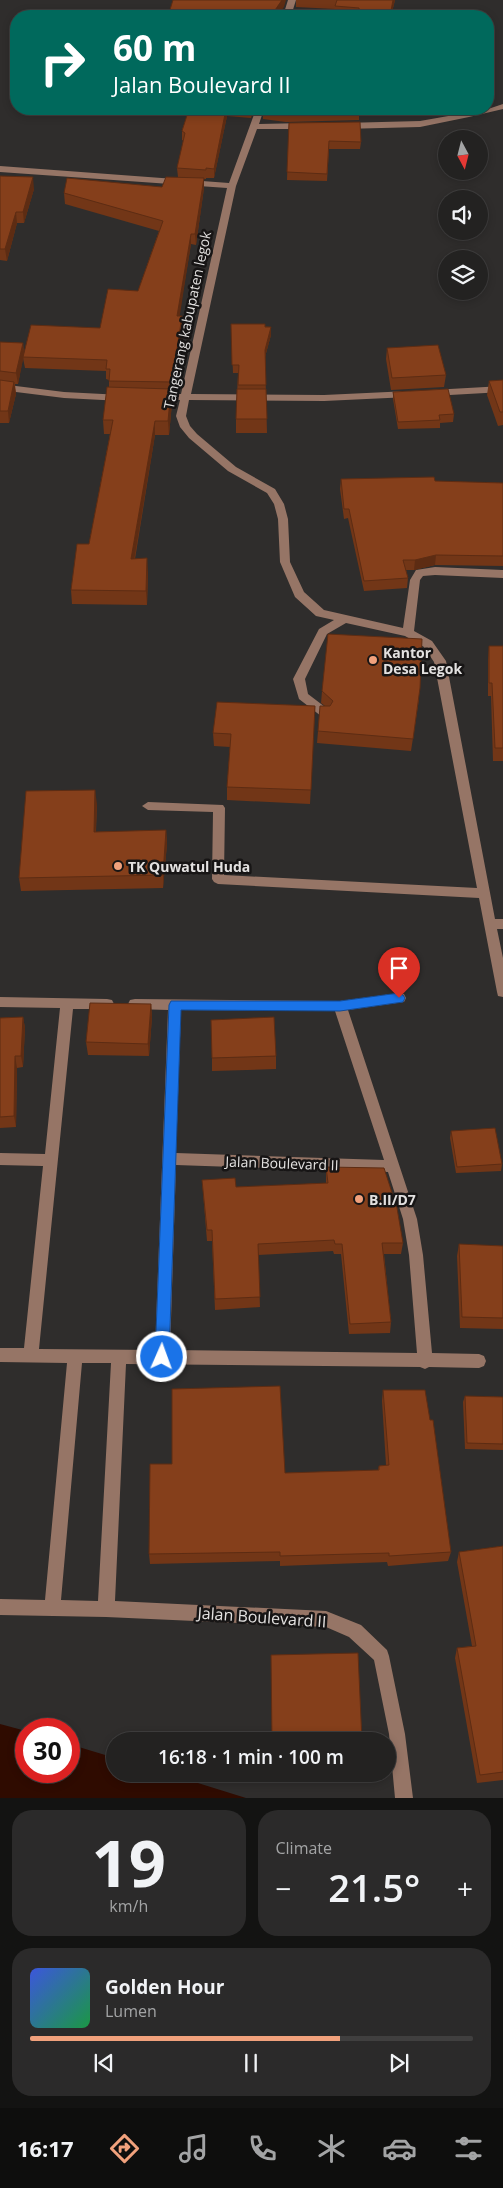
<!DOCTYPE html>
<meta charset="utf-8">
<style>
body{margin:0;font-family:"Open Sans",sans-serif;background:#2b2a2a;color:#f1f3f6;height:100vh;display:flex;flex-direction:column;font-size:19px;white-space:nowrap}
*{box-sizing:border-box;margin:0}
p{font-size:16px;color:#a3a4a5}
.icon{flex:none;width:28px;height:28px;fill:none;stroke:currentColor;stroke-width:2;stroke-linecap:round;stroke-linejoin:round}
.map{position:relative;height:1798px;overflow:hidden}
.side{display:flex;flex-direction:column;gap:12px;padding:12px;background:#131312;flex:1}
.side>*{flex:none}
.top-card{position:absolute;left:10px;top:10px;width:484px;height:105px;border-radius:20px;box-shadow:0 2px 8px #0003,0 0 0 1px #403f3f;background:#00695c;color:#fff;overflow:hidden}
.needle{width:32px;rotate:173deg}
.fabs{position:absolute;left:438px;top:130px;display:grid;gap:10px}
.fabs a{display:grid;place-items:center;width:50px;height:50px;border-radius:50%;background:#232221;box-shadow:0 2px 8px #0003,0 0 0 1px #403f3f;font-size:25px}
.speed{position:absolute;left:15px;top:1718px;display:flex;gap:10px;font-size:25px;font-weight:700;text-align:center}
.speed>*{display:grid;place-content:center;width:65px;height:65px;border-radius:50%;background:#232221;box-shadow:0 2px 8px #0003,0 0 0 1px #403f3f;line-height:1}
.speed .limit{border:8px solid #d22;background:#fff;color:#111}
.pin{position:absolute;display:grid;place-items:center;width:42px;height:42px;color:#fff;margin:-51px -21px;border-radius:50% 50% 50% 0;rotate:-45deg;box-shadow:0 0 5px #0007}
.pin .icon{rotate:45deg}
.me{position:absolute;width:55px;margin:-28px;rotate:2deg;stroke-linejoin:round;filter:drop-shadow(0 0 4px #0008)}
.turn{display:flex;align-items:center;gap:18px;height:105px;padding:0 20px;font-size:22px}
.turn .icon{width:65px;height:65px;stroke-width:2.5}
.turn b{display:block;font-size:35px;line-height:42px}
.big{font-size:38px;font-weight:600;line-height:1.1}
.side .card{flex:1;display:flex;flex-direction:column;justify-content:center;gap:8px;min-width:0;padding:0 18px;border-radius:20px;background:#2b2a2a}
.side .dial{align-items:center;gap:0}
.dial b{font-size:65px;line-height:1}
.song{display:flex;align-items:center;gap:15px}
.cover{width:60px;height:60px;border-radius:8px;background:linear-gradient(135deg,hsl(230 70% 55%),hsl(140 70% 35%))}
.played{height:5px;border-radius:2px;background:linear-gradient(90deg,#f1a17c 70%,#403f3f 70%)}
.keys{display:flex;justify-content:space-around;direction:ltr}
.heat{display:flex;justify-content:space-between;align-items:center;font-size:28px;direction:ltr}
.side .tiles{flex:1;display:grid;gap:12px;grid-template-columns:1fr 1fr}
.card:last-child{grid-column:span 2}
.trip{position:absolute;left:106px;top:1732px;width:290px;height:50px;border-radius:25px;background:#232221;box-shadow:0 2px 8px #0003,0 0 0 1px #403f3f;font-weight:600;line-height:50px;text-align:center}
.menu{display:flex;height:80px;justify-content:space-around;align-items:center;background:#0e0e0d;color:#a3a4a5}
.menu .icon{width:35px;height:35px}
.menu .active{color:#f1a17c}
.menu b{font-size:22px;color:#f1f3f6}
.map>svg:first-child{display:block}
.water{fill:#2f0b00}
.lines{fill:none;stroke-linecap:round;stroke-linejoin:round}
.minor{fill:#967566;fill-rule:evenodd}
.wall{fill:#723617}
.shaded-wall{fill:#5d2c13}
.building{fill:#853f1b;stroke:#5d2c13}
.route{fill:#1a73e8;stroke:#114b97}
.poi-dot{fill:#f1a17c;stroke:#171515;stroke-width:2}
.labels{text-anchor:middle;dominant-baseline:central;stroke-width:5;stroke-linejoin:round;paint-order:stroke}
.street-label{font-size:14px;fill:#e3e1e0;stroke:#171515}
.poi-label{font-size:14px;font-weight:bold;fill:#e3e1e0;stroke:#171515;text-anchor:start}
.near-street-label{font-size:16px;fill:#e3e1e0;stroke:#171515}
</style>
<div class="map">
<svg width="503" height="1798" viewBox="0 0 503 1798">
<rect width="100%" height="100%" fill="#2f2d2c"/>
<path class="water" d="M0 1724 26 1731V1771H69V1744L115 1758V1774H169L246 1798H0Z"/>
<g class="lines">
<path class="minor" d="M288 0H296L291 16H283Z
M503 104V109L469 117 420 127 343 129 339 126 343 123 420 121 488 109Z
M256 109H264L259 124 305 123 309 126 305 129H257L236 186 191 394 324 395 409 391 414 394 409 397 324 401 189 400 186 416 190 426 197 434 236 467 275 489 284 504 288 519 290 562 304 592 324 610 403 628 410 580 416 570 435 567 503 570V578L435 575 423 576 420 580 414 631 432 641 446 661 495 919H503V929H497L503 958V997L498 996 497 992 479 898 218 884 214 882 212 879 213 812 148 810 142 806 148 802 223 805 225 808 224 875 477 888 434 662 424 647 405 636 346 623 327 634 305 679 308 694 329 710 331 713 329 716H321L299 699 293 679 319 629 334 620 316 616 295 597 280 562 278 519 274 504 267 493 228 471 189 438 180 427 176 416 180 400H154L149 397 154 394H181L227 188 0 172V166L229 183Z
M0 384 64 392 122 395 127 398 122 401 64 398 0 390Z
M503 386V392L432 396 427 393 432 390Z
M399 993 404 994 406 998 404 1002 348 1010 417 1219 423 1255 432 1353 479 1354 484 1356 486 1361 484 1366 479 1368 429 1367 425 1369 420 1367 126 1364 115 1601 326 1611 361 1625 387 1650 389 1656 405 1734 413 1798H395L389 1734 374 1660 349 1637 326 1627 106 1617 0 1615V1599L45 1600 67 1363 0 1362V1348H24L43 1166 0 1165V1153L45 1154 60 1008 0 1007V997L107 999 112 1000 114 1004 112 1008 107 1009H73L39 1349 155 1350 168 1010 135 1009 130 1008 128 1004 130 1000 135 999 340 1001ZM181 1010 335 1011 384 1160 176 1153ZM176 1165 388 1172 403 1219 409 1255 417 1353 170 1350ZM82 1363H111L98 1601 61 1600Z"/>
</g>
<path class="wall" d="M296 0H395L391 16H348L335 15V9L296 7Z
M189 109H254L251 118 227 116 214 178H206V179H204V188L196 245 191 244 179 316H182L183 327 173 393H171L172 403 169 435H155L135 559 148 572 147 605 72 604 71 590 89 544 110 434H104L103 420 109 387V380L106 379V371L25 368 23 358 18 384H15L16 394 9 423H0V342L23 343 24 354 100 328 138 291 159 231 65 204 64 193 162 187 178 177 177 168 184 141 182 140V131Z
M359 109V120L286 122 263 119V110Z
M289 123 361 142 360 149H329L327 181 287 180Z
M0 176 34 189 24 223H17L7 261 0 260Z
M231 324 271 327V335L265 357 267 433H236V419L238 373H233Z
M387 348 446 375 444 387 391 390 386 359Z
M503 380V425L498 426 487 395 489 381Z
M393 392 454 414 453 422 440 423V428L398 429 393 399Z
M341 479 503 483V566L435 565 414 570H406L408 578 407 588 364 591 348 518 344 519 340 489Z
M489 646H503V761H493L491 696H488V659Z
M322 691 419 699 411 751 317 743 318 731 325 706 321 703Z
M315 706 310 804 227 800V787L230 747 214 746 213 733Z
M97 804 96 832 166 830 167 844 163 888 21 891 19 878Z
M151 1004 152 1017 149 1056 88 1055 86 1042Z
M23 1017 25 1028 23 1067 17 1068 16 1127 0 1128V1018Z
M276 1056V1069L212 1071V1058Z
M451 1131 502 1164 501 1171 456 1173 450 1138Z
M326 1167 403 1243 401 1254H384L391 1322 390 1333 349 1334 341 1254H334L333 1251 258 1255 260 1307 215 1310 212 1241H207L202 1180 236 1187 326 1183Z
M459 1244 503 1246V1329L460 1328 457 1256Z
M383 1390 451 1552 448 1561 388 1566 387 1562 280 1566V1561L150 1564 149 1554 285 1473 378 1470 379 1466 386 1465 382 1401Z
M465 1396 503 1397V1450L465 1449 463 1402Z
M503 1546V1780L477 1783 455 1658 457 1648 472 1646 457 1562 459 1552Z"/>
<path class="shaded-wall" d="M282 0H286L284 7 277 16H271Z
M393 0H395L391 16H390Z
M226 109 227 116 214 178V169Z
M251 109H254L251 118Z
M33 177 34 189 24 223 23 212Z
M204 178V188L196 245 195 234Z
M16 212 17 223 7 261 5 249Z
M191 234V244L178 327 177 316Z
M182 316 183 327 173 393 172 382Z
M271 327V335L265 357V350Z
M23 343 24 355 18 384 16 373Z
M14 382 16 394 9 423 8 411Z
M171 389 172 403 169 435 168 421Z
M155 421V435L132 573 131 559Z
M436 555 435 565 414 570 415 560Z
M147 558 148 572 147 605 146 591Z
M95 790 97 804 95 845 94 832Z
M166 830 167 844 163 888V875Z
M151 1004 152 1017 149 1056 148 1044Z
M23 1017 25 1028 23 1067 21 1056Z
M15 1056 17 1068 16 1127 14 1116Z"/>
<path class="building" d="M173 0H282L271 16H168Z
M337 0H393L390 16H360L359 8 335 6Z
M189 109H226L214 169 206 168V170L177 168 185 133 182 131Z
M263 109H359V111L286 112 263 110Z
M360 122 361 142 329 141 327 174 287 172 289 123Z
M0 176 33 177 23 212H16L5 249H0Z
M166 177 204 178 195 234H191L177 316H182L172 382 109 381 110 369H106L107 360 23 357 31 325 100 328 108 289 138 291 163 221 64 193 67 178 162 187Z
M231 324H265V327H271L265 350 266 385H238L239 365H232Z
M0 342 23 343 16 373 0 371Z
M438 345 446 375 392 378 387 348Z
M0 380 14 382 8 411H0Z
M503 380V412H500L489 381Z
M107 387 171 389 168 421H155L131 559 147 558 146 591 71 590 77 544H89L113 420H103Z
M237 389H266L267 419H236Z
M448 389 454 414 439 415 440 420 398 422 393 392Z
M434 477 435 481 503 483V556L436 555 415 560H403L408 578 364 581 349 509H344L341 479Z
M328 634 422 639 420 688 413 739 318 731 320 706H330L333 701 322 691Z
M489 646H503V748H495L492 683H489Z
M217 702 315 706 311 790 227 787 231 734 213 733Z
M95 790 94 832 166 830 163 875 19 878 26 791Z
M90 1003 151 1004 148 1044 86 1042Z
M23 1017 21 1056H15L14 1116 0 1117V1018Z
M274 1017 276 1056 212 1058 211 1020Z
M495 1128 502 1164 457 1167 451 1131Z
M326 1167 384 1168 397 1208 403 1243H382L391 1322 350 1324 342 1244H335L334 1240 258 1244 260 1297 215 1299 212 1230H207L202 1180 235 1178 236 1187 328 1183Z
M459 1244 503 1246V1318L462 1317Z
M280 1386 285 1473 379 1470V1466L389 1465 383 1390H425L430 1420H433L451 1552 389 1556V1553L280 1556V1552L149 1554 150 1464H172V1389Z
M465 1396 503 1397V1444L467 1443Z
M503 1546V1772L480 1775 457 1648 476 1646 459 1552Z
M358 1653 362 1741H272L271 1655Z"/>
<path class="route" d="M399 993 403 995 405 998 403 1002 340 1011 181 1010 169 1357 167 1362 162 1363 157 1362 155 1357 169 1005 171 1001H340Z"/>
<g class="poi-dot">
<circle cx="373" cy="660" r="5"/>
<circle cx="118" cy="866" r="5"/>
<circle cx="359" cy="1199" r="5"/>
</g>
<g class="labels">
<g class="street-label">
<text transform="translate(187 320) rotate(-78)">Tangerang kabupaten legok</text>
<text transform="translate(282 1163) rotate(2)">Jalan Boulevard II</text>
</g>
<g class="poi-label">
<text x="383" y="652">Kantor<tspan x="383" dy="16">Desa Legok</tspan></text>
<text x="128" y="866">TK Quwatul Huda</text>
<text x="369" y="1199">B.II/D7</text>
</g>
<g class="near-street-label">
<text transform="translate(262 1617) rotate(4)">Jalan Boulevard II</text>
</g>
</g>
</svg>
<div class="fabs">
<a><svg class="needle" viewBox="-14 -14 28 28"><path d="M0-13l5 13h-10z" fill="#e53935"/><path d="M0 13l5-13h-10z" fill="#a3a4a5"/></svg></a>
<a><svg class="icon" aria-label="sound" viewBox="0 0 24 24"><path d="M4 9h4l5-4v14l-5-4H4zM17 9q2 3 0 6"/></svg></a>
<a><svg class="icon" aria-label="layers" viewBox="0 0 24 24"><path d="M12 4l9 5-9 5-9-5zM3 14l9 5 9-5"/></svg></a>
</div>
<div class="speed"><div class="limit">30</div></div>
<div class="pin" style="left:399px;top:998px;background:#d93025"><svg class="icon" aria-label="arrive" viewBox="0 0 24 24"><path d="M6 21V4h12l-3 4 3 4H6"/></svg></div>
<svg class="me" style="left:162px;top:1357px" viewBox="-20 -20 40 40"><circle r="17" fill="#1a73e8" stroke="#fff" stroke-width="3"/><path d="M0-11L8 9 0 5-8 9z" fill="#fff"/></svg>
<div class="trip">16:18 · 1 min · 100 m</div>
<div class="top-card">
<div class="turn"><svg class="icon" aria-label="right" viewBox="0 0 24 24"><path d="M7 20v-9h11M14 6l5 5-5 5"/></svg><div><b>60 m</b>Jalan Boulevard II</div></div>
</div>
</div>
<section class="side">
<div class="tiles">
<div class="card dial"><b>19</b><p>km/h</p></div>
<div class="card"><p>Climate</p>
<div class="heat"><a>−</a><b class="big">21.5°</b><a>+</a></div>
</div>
<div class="card">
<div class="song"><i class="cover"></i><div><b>Golden Hour</b><p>Lumen</p></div></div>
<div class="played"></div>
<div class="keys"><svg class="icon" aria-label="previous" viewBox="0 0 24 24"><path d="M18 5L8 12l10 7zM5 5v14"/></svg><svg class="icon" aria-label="pause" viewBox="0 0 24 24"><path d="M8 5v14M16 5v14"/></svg><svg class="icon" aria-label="next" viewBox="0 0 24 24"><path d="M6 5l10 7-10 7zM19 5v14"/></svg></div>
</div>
</div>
</section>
<nav class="menu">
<b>16:17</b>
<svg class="icon active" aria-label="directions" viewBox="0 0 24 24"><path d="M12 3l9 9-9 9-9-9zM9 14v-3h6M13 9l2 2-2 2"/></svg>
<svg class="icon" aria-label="music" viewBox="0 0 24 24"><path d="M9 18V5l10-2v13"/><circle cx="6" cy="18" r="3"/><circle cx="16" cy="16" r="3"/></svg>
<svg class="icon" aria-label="phone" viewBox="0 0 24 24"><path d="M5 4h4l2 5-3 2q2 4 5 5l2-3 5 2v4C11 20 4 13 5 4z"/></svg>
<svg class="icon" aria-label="climate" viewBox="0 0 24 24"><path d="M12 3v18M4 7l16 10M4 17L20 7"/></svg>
<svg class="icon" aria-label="car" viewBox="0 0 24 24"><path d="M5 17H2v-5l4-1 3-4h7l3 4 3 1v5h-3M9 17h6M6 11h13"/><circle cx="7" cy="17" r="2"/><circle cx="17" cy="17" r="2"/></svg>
<svg class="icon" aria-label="filters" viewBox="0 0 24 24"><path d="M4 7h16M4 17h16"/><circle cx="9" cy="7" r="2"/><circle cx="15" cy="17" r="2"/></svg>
</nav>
